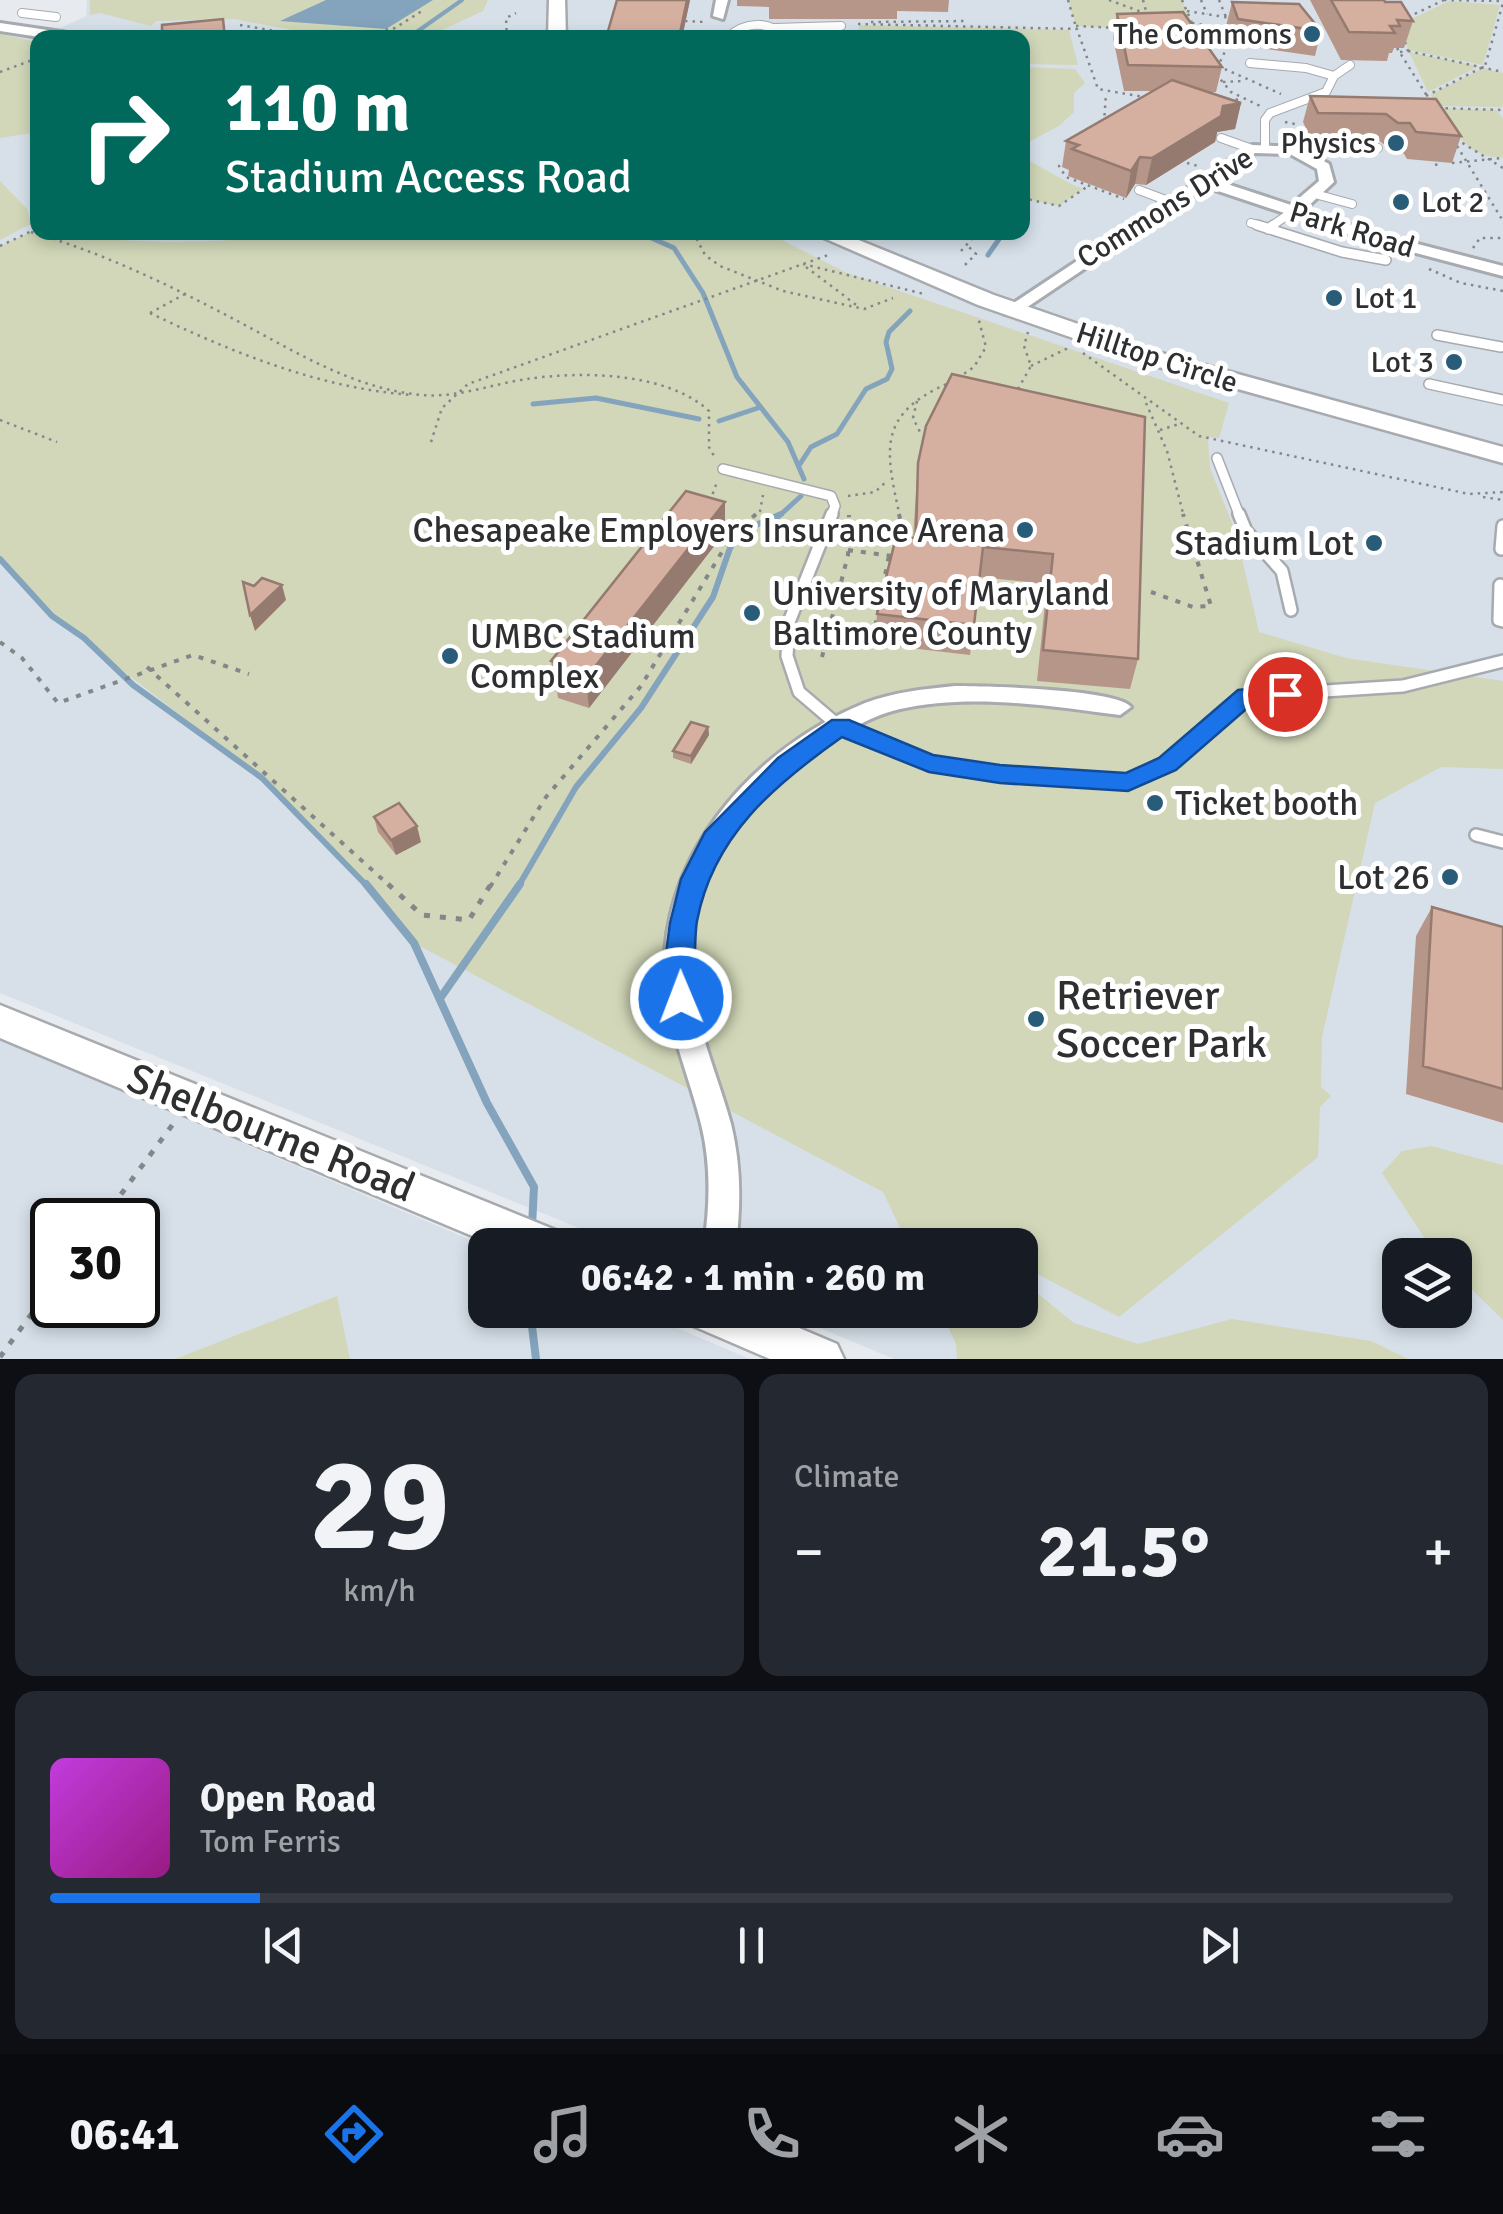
<!DOCTYPE html>
<meta charset="utf-8">
<style>
body{margin:0;font-family:Signika,sans-serif;background:#242831;color:#f1f3f6;height:100vh;display:flex;flex-direction:column;font-size:38px;white-space:nowrap}
*{box-sizing:border-box;margin:0}
p{font-size:32px;color:#9ea1a6}
.icon{flex:none;width:55px;height:55px;fill:none;stroke:currentColor;stroke-width:2;stroke-linecap:round;stroke-linejoin:round}
.map{position:relative;height:1359px;overflow:hidden}
.panel{display:flex;flex-direction:column;gap:15px;padding:15px;background:#0d0f14;flex:1}
.panel>*{flex:none}
.top-card{position:absolute;left:30px;top:30px;width:1000px;height:210px;border-radius:20px;box-shadow:0 5px 15px #0003;background:#00695c;color:#fff;overflow:hidden}
.tools{position:absolute;left:1382px;top:1238px;display:grid;gap:20px}
.tools a{display:grid;place-items:center;width:90px;height:90px;border-radius:20px;background:#171b24;box-shadow:0 5px 15px #0003;font-size:50px}
.speed{position:absolute;left:30px;top:1198px;display:flex;gap:20px;font-size:50px;font-weight:700;text-align:center}
.speed>*{display:grid;place-content:center;width:130px;height:130px;border-radius:50%;background:#171b24;box-shadow:0 5px 15px #0003;line-height:1}
.speed .limit{border:5px solid #111;border-radius:15px;background:#fff;color:#111}
.pin{position:absolute;display:grid;place-items:center;width:85px;height:85px;color:#fff;margin:-42px;border:5px solid #fff;border-radius:50%;box-shadow:0 2px 10px #0007}
.me{position:absolute;width:110px;margin:-55px;rotate:359deg;stroke-linejoin:round;filter:drop-shadow(0 0 8px #0008)}
.turn{display:flex;align-items:center;gap:35px;height:210px;padding:0 30px;font-size:45px}
.turn .icon{width:130px;height:130px;stroke-width:2.5}
.turn b{display:block;font-size:70px;line-height:85px}
.big{font-size:75px;font-weight:800;line-height:1.1}
.panel .widget{flex:1;display:flex;flex-direction:column;justify-content:center;gap:15px;min-width:0;padding:0 35px;border-radius:20px;background:#242831}
.panel .dial{align-items:center;gap:0}
.dial b{font-size:130px;line-height:1}
.song{display:flex;align-items:center;gap:30px}
.cover{width:120px;height:120px;border-radius:15px;background:linear-gradient(135deg,hsl(290 70% 55%),hsl(310 70% 35%))}
.played{height:10px;border-radius:5px;background:linear-gradient(90deg,#1a73e8 15%,#363941 15%)}
.keys{display:flex;justify-content:space-around;direction:ltr}
.heat{display:flex;justify-content:space-between;align-items:center;font-size:55px;direction:ltr}
.panel .tiles{flex:1;display:grid;gap:15px;grid-template-columns:1fr 1fr}
.widget:last-child{grid-column:span 2}
.trip{position:absolute;left:468px;top:1228px;width:570px;height:100px;border-radius:20px;background:#171b24;box-shadow:0 5px 15px #0003;font-weight:800;line-height:100px;text-align:center}
.tabs{display:flex;height:160px;justify-content:space-around;align-items:center;background:#090b0e;color:#9ea1a6}
.tabs .icon{width:70px;height:70px}
.tabs .selected{color:#1a73e8}
.tabs b{font-size:45px;color:#f1f3f6}
.map>svg:first-child{display:block}
.built{fill:#d7e0e9;fill-rule:evenodd}
.green{fill:#d1d7b8}
.water{fill:#84a3bc}
.lines{fill:none;stroke-linecap:round;stroke-linejoin:round}
.stream-far3{stroke:#84a3bc;stroke-width:4}
.stream-far2{stroke:#84a3bc;stroke-width:5}
.stream-far1{stroke:#84a3bc;stroke-width:6}
.stream{stroke:#84a3bc;stroke-width:8}
.lane-far2-casing{stroke:#a7aaae;stroke-width:10}
.lane-far1-casing{stroke:#a7aaae;stroke-width:12}
.lane-casing{stroke:#a7aaae;stroke-width:16}
.street-casing{stroke:#a7aaae;stroke-width:6}
.secondary-casing{stroke:#a7aaae;stroke-width:5}
.path-far2{stroke:#84878a;stroke-width:2.5;stroke-dasharray:2.5 5;stroke-linecap:butt}
.path-far1{stroke:#84878a;stroke-width:4;stroke-dasharray:5 8;stroke-linecap:butt}
.path{stroke:#84878a;stroke-width:5;stroke-dasharray:6 10;stroke-linecap:butt}
.lane-far2{stroke:#fff;stroke-width:8}
.lane-far1{stroke:#fff;stroke-width:9}
.lane{stroke:#fff;stroke-width:11}
.street{fill:#fff;fill-rule:evenodd}
.secondary{fill:#fff;fill-rule:evenodd}
.wall{fill:#b7968a}
.shaded-wall{fill:#957a70}
.building{fill:#d5afa0;stroke:#957a70;stroke-width:2.5}
.route{fill:#1a73e8;stroke:#114b97;stroke-width:2.5}
.poi-dot{fill:#295c79;stroke:#fff;stroke-width:4}
.labels{text-anchor:middle;dominant-baseline:central;stroke-width:10;stroke-linejoin:round;paint-order:stroke}
.far-poi-label{font-size:30px;fill:#2e2f31;stroke:#fff;text-anchor:end}
.far-street-label{font-size:30px;fill:#2e2f31;stroke:#fff}
.poi-label{font-size:35px;fill:#2e2f31;stroke:#fff;text-anchor:end}
.near-poi-label{font-size:42px;fill:#2e2f31;stroke:#fff;text-anchor:start}
.near-street-label{font-size:42px;fill:#2e2f31;stroke:#fff}
</style>
<div class="map">
<svg width="1503" height="1359" viewBox="0 0 1503 1359">
<rect width="100%" height="100%" fill="#e7ebef"/>
<path class="built" d="M87 0H1503V1359H894L777 1310H1020V1245H621L0 993V23L58 29 86 16ZM38 38H1022V232H38ZM1400 1255H1455V1310H1400Z
M0 1040 485 1246V1310H635L750 1359H0ZM52 1220H138V1305H52Z"/>
<path class="green" d="M90 0H488L483 11 425 38 329 37 234 19 156 21 151 26 100 13 90 15Z
M1068 0H1182L1192 23 1147 30 1076 26Z
M1449 1 1500 5 1483 65 1409 50 1397 26Z
M859 25 1069 30 1078 65 1023 64 1022 38 858 37Z
M0 34 37 42V132L0 138Z
M1409 52 1479 66 1428 92Z
M1023 67 1075 69 1085 83 1074 93V112L1059 126 1023 145Z
M1483 68 1503 73V107L1436 106 1431 94Z
M1439 108 1497 110 1503 119V157C1472 160 1453 132 1439 108Z
M1023 158C1045 168 1060 180 1083 189L1059 206 1023 198Z
M0 181 27 209 31 224 0 240Z
M31 232C128 243 210 247 308 232L768 233 847 273 1229 403 1219 438 1208 437 1210 468 1236 533 1259 632 1346 658 1503 681V769L1441 767 1375 803 1322 1037 1321 1087 1331 1096 1320 1107 1318 1157 1119 1317 1020 1265V1245H908L883 1192 414 943 338 853 262 778 52 616 0 555V246Z
M1431 1146 1503 1165V1320L1455 1273V1255L1433 1251 1382 1173 1402 1151Z
M1020 1279 1074 1323 1138 1344 1232 1319 1371 1341 1408 1359H957L956 1344 940 1310H1020Z
M337 1296 350 1359H175Z"/>
<path class="water" d="M326 0H433L386 29 280 21Z"/>
<g class="lines">
<path class="stream-far3" d="M408 38 462 0
M1022 190V205"/>
<path class="stream-far2" d="M638 232 674 248 703 293 737 377 788 442 804 479
M988 255 1004 232
M533 404 596 398 699 419
M719 421 758 408
M800 464 811 447 837 434 866 389 887 379 892 369 886 342 889 332 910 311
M778 517 801 496"/>
<path class="stream-far1" d="M0 559 52 616 84 638 133 685 262 778 368 887
M518 887 576 787 641 708 713 597 730 548 742 531 781 514"/>
<path class="stream" d="M366 884 414 943 487 1103 534 1187 532 1226
M441 997 520 884
M530 1310 536 1359"/>
<g class="lane-far2-casing">
<path id="lane-far2" d="M22 13 56 17
M775 28 841 26
M144 38 155 35
M727 38C745 21 769 20 786 38
M1250 63 1306 68 1334 76
M1221 138 1252 149
M1265 147V120L1270 113 1326 92 1334 76 1350 65
M1296 151 1305 147 1378 148
M1139 190 1171 202
M1315 194 1352 204
M1251 223 1265 227
M1270 227 1292 212"/>
</g>
<g class="lane-far1-casing">
<path id="lane-far1" d="M1257 225 1342 252 1386 260
M1268 229 1274 225
M1437 335 1501 347
M1429 384 1503 400
M1217 458 1240 517
M723 469 831 496 835 506 831 517"/>
</g>
<g class="lane-casing">
<path id="lane" d="M832 514 789 622 787 656 799 692 840 727 929 763 1001 774 1128 782 1168 764 1246 696 1403 686 1503 661
M1239 514 1246 531 1282 571 1291 610
M1501 549 1503 526
M1500 585 1499 620 1503 621
M1476 835 1503 842"/>
</g>
<g class="street-casing">
<path id="street" d="M716 0H728L723 19 713 16Z
M0 23 75 34 81 38H46L0 31Z
M1252 145 1298 147 1329 164 1334 182 1304 210 1371 232 1503 266V276L1359 238 1206 187 1017 314H1005L1003 310ZM1255 153 1290 154 1317 169 1319 181 1291 205 1215 180Z
M955 686C983 686 1118 689 1131 707L1120 715C1048 706 972 693 900 709 838 723 749 797 718 852 699 887 690 931 691 970 694 1024 717 1073 731 1124 741 1165 741 1204 736 1245H704C710 1204 711 1164 701 1124 690 1079 671 1036 666 991 652 862 751 749 865 703 894 692 925 689 955 686Z"/>
</g>
<g class="secondary-casing">
<path id="secondary" d="M549 0H565L566 38H548Z
M810 232H839L994 295 1165 354 1503 447V463L1148 364 978 305Z
M0 1005 558 1231 564 1245H494L0 1038Z
M685 1310H757L837 1344 844 1359H770L691 1325Z"/>
</g>
<path class="path-far2" d="M1068 0 1075 24
M1109 0 1147 14
M1143 0 1146 11
M1182 0 1192 23 1188 25
M1201 0 1207 14
M1219 0 1226 17
M1444 0 1503 1
M1187 11 1231 18
M1408 17 1444 0
M685 21 705 22
M871 22 966 21
M1192 23 1227 29
M858 24 1077 29 1098 89 1144 97
M240 25 316 38
M1076 26 1119 28
M349 38 395 28 422 11 419 9
M507 38 506 18 516 13
M1201 41 1231 39 1218 66 1281 94
M1397 48 1429 99
M1408 51 1503 72
M1400 52 1408 51 1404 39
M0 72 38 58
M1216 74 1231 92 1260 106
M1223 82 1243 81
M1426 96 1485 66 1503 3
M1228 99 1243 100
M1438 108 1503 110
M1285 122 1299 125
M1104 123 1106 93
M1456 139 1503 168
M1457 146 1503 221
M1066 161 1059 166 1066 177 1124 199
M1187 163 1198 166
M1452 163 1503 158
M1435 165 1442 163
M1022 198 1059 206 1088 186
M31 232C100 252 163 282 226 315 288 347 351 389 422 395 458 398 492 384 527 379 581 371 667 372 709 411V447L714 456
M693 232 705 255 720 266 783 291 864 309 893 298
M0 246 38 228
M1473 248 1480 238H1503
M961 251 978 232
M803 264 924 294
M965 265 976 254 968 246
M806 267 859 307
M1429 269 1461 283 1503 291
M150 313C231 352 322 389 413 395
M150 313 185 294
M1083 353 1199 436 1469 494 1503 492
M1031 366 1068 348
M958 378 974 367 986 347 978 317
M1018 389 1031 366 1024 346 1028 332
M917 401 913 418 920 432
M1146 403 1167 451 1184 517
M0 420 57 442
M1160 430 1179 424
M431 442 442 408 468 384 831 254
M848 496 875 492 888 480
M1483 497 1503 500
M710 501 717 482
M754 517 760 511 763 495
M900 517C885 449 877 414 949 383"/>
<path class="path-far1" d="M899 514 904 539
M848 550 892 556
M1151 592 1193 607 1211 606 1183 514
M826 632 871 637
M873 638 889 555
M0 642 22 658 58 703 193 655 249 674
M822 657 848 555 849 515
M147 667 391 887
M490 887 546 797 641 686 731 537 756 514"/>
<path class="path" d="M388 884 422 915 469 920 491 884
M102 1220 173 1124
M0 1357 52 1286"/>
<use href="#lane-far2" class="lane-far2"/>
<use href="#lane-far1" class="lane-far1"/>
<use href="#lane" class="lane"/>
<use href="#street" class="street"/>
<use href="#secondary" class="secondary"/>
</g>
<path class="wall" d="M617 0H690L682 38H608V31Z
M737 0H949L948 12 897 11V19H769V7L737 6Z
M1310 0H1384L1413 21 1404 48H1394L1392 53H1389L1387 61 1341 60Z
M1232 2 1321 31 1315 56 1233 44 1226 26Z
M1183 12 1222 67 1216 92H1207L1241 103 1235 129 1217 132 1215 142 1146 185 1135 184 1126 198 1068 176 1069 170 1062 167 1066 141 1153 91H1124L1113 38 1117 14Z
M1310 96 1436 99 1461 136 1452 163 1407 159 1401 149H1390L1378 140H1311L1303 122Z
M952 374 1138 659 1130 689 1037 681 1047 584 980 577 970 655 875 644 877 614 913 538 918 463Z
M725 532 589 708 558 698 557 692 555 691 551 661Z
M708 727 709 735 691 764 673 758V751Z
M374 817 421 842 396 855 378 832Z
M1432 907 1503 927V1123L1406 1094 1416 936Z"/>
<path class="shaded-wall" d="M687 0H690L682 38H680Z
M1241 103 1235 129 1217 132 1223 106Z
M1221 116 1215 142 1146 185 1152 158Z
M1140 157 1135 184 1126 198 1131 171Z
M725 502V532L589 708 586 678Z
M282 585 286 600 255 631 250 615Z
M708 727 709 735 691 764V756Z
M417 826 421 842 396 855 391 840Z"/>
<path class="building" d="M617 0H687L680 33 608 31Z
M1331 0H1384L1385 2H1401L1413 21 1397 20 1400 26H1390L1395 33 1349 32Z
M1232 2 1299 4 1321 31 1238 19Z
M1183 12 1222 67 1128 65 1117 14Z
M223 19 225 38H162V25Z
M1172 80 1241 103 1223 106 1221 116 1152 158 1140 157 1131 171 1072 149 1079 145 1066 141Z
M1310 96 1436 99 1461 136 1416 132 1410 123H1398L1386 114 1318 113Z
M952 374 1145 417 1138 659 1043 650 1053 554 983 547 974 625 877 614 896 537 916 538 918 463 926 426Z
M686 491 725 502 586 678 554 667 557 663 551 661Z
M262 578 282 585 250 615 243 582 254 586Z
M691 722 708 727 691 756 673 751Z
M399 803 417 826 391 840 374 817Z
M1432 907 1503 927V1089L1423 1066Z"/>
<path class="route" d="M1285 685 1293 688V699L1252 704 1176 770 1128 791 1000 783 929 772 842 737C774 785 713 836 697 921 693 943 697 992 691 1006H671L664 968 670 923 681 879 705 832 778 758 832 720H849L933 755 1000 765 1126 773 1159 758 1238 690Z"/>
<g class="poi-dot">
<circle cx="1312" cy="34" r="10"/>
<circle cx="1396" cy="143" r="10"/>
<circle cx="1401" cy="202" r="10"/>
<circle cx="1334" cy="298" r="10"/>
<circle cx="1454" cy="362" r="10"/>
<circle cx="1025" cy="530" r="10"/>
<circle cx="1374" cy="543" r="10"/>
<circle cx="752" cy="613" r="10"/>
<circle cx="450" cy="656" r="10"/>
<circle cx="1155" cy="803" r="10"/>
<circle cx="1450" cy="877" r="10"/>
<circle cx="1036" cy="1019" r="10"/>
</g>
<g class="labels">
<g class="far-poi-label">
<text x="1292" y="34">The Commons</text>
<text x="1376" y="143">Physics</text>
<text x="1421" y="202" text-anchor="start">Lot 2</text>
<text x="1354" y="298" text-anchor="start">Lot 1</text>
<text x="1434" y="362">Lot 3</text>
</g>
<g class="far-street-label">
<text transform="translate(1165 208) rotate(-32)">Commons Drive</text>
<text transform="translate(1352 230) rotate(17)">Park Road</text>
<text transform="translate(1157 358) rotate(18)">Hilltop Circle</text>
</g>
<g class="poi-label">
<text x="1005" y="530">Chesapeake Employers Insurance Arena</text>
<text x="1354" y="543">Stadium Lot</text>
<text x="772" y="593" text-anchor="start">University of Maryland<tspan x="772" dy="40">Baltimore County</tspan></text>
<text x="470" y="636" text-anchor="start">UMBC Stadium<tspan x="470" dy="40">Complex</tspan></text>
<text x="1175" y="803" text-anchor="start">Ticket booth</text>
<text x="1430" y="877">Lot 26</text>
</g>
<g class="near-poi-label">
<text x="1056" y="995">Retriever<tspan x="1056" dy="48">Soccer Park</tspan></text>
</g>
<g class="near-street-label">
<text transform="translate(271 1133) rotate(22)">Shelbourne Road</text>
</g>
</g>
</svg>
<div class="tools">
<a><svg class="icon" aria-label="layers" viewBox="0 0 24 24"><path d="M12 4l9 5-9 5-9-5zM3 14l9 5 9-5"/></svg></a>
</div>
<div class="speed"><div class="limit">30</div></div>
<div class="pin" style="left:1285px;top:694px;background:#d93025"><svg class="icon" aria-label="arrive" viewBox="0 0 24 24"><path d="M6 21V4h12l-3 4 3 4H6"/></svg></div>
<svg class="me" style="left:681px;top:998px" viewBox="-20 -20 40 40"><circle r="17" fill="#1a73e8" stroke="#fff" stroke-width="3"/><path d="M0-11L8 9 0 5-8 9z" fill="#fff"/></svg>
<div class="trip">06:42 · 1 min · 260 m</div>
<div class="top-card">
<div class="turn"><svg class="icon" aria-label="right" viewBox="0 0 24 24"><path d="M7 20v-9h11M14 6l5 5-5 5"/></svg><div><b>110 m</b>Stadium Access Road</div></div>
</div>
</div>
<section class="panel">
<div class="tiles">
<div class="widget dial"><b>29</b><p>km/h</p></div>
<div class="widget"><p>Climate</p>
<div class="heat"><a>−</a><b class="big">21.5°</b><a>+</a></div>
</div>
<div class="widget">
<div class="song"><i class="cover"></i><div><b>Open Road</b><p>Tom Ferris</p></div></div>
<div class="played"></div>
<div class="keys"><svg class="icon" aria-label="previous" viewBox="0 0 24 24"><path d="M18 5L8 12l10 7zM5 5v14"/></svg><svg class="icon" aria-label="pause" viewBox="0 0 24 24"><path d="M8 5v14M16 5v14"/></svg><svg class="icon" aria-label="next" viewBox="0 0 24 24"><path d="M6 5l10 7-10 7zM19 5v14"/></svg></div>
</div>
</div>
</section>
<nav class="tabs">
<b>06:41</b>
<svg class="icon selected" aria-label="directions" viewBox="0 0 24 24"><path d="M12 3l9 9-9 9-9-9zM9 14v-3h6M13 9l2 2-2 2"/></svg>
<svg class="icon" aria-label="music" viewBox="0 0 24 24"><path d="M9 18V5l10-2v13"/><circle cx="6" cy="18" r="3"/><circle cx="16" cy="16" r="3"/></svg>
<svg class="icon" aria-label="phone" viewBox="0 0 24 24"><path d="M5 4h4l2 5-3 2q2 4 5 5l2-3 5 2v4C11 20 4 13 5 4z"/></svg>
<svg class="icon" aria-label="climate" viewBox="0 0 24 24"><path d="M12 3v18M4 7l16 10M4 17L20 7"/></svg>
<svg class="icon" aria-label="car" viewBox="0 0 24 24"><path d="M5 17H2v-5l4-1 3-4h7l3 4 3 1v5h-3M9 17h6M6 11h13"/><circle cx="7" cy="17" r="2"/><circle cx="17" cy="17" r="2"/></svg>
<svg class="icon" aria-label="filters" viewBox="0 0 24 24"><path d="M4 7h16M4 17h16"/><circle cx="9" cy="7" r="2"/><circle cx="15" cy="17" r="2"/></svg>
</nav>
